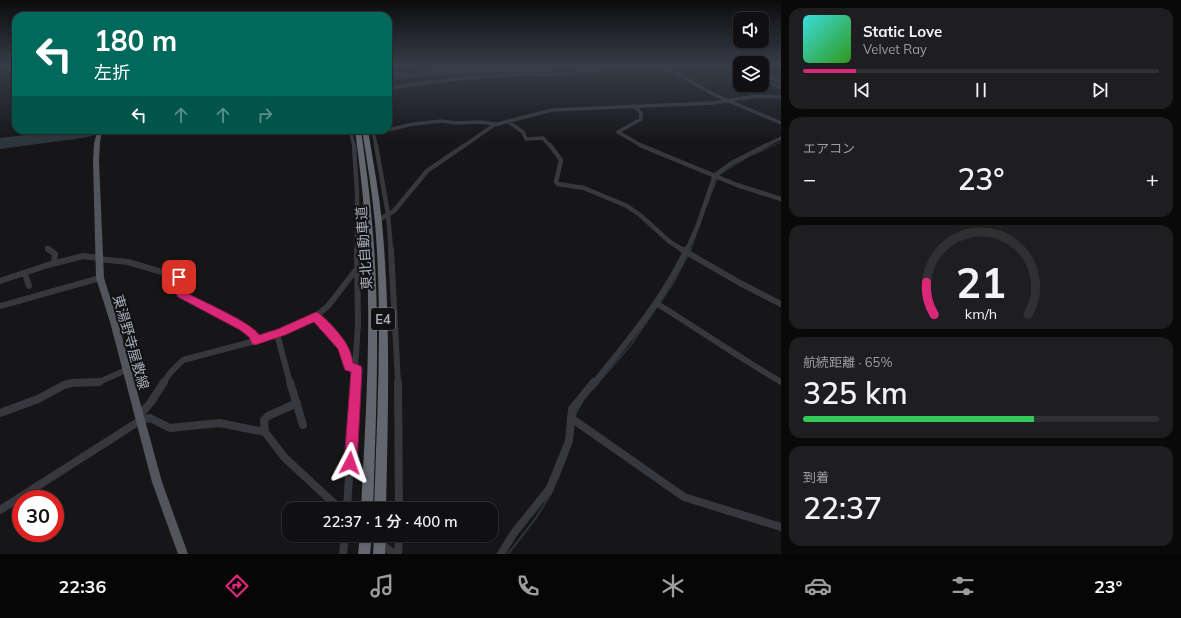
<!DOCTYPE html>
<html lang="ja">
<meta charset="utf-8">
<style>
body{margin:0;font-family:Mulish,"Noto Sans JP",sans-serif;background:#1e1e20;color:#f1f3f6;height:100vh;display:flex;flex-direction:column;font-size:15px;white-space:nowrap}
*{box-sizing:border-box;margin:0}
p{font-size:13px;color:#9c9d9f}
.icon{flex:none;width:22px;height:22px;fill:none;stroke:currentColor;stroke-width:2;stroke-linecap:round;stroke-linejoin:round}
.map{position:relative;flex:1;overflow:hidden}
.sheet{display:flex;flex-direction:column;gap:8px;padding:8px;background:#09090a;width:400px}
.sheet>*{flex:none}
.guide{position:absolute;left:12px;top:12px;width:380px;height:122px;border-radius:12px;box-shadow:0 1px 3px #0004,0 0 0 1px #303032;background:#00695c;color:#fff;overflow:hidden}
.controls{position:absolute;left:733px;top:12px;display:grid;gap:8px}
.controls a{display:grid;place-items:center;width:36px;height:36px;border-radius:8px;background:#101012;box-shadow:0 1px 3px #0004,0 0 0 1px #303032;font-size:20px}
.speed{position:absolute;left:12px;top:490px;display:flex;gap:8px;font-size:20px;font-weight:700;text-align:center}
.speed>*{display:grid;place-content:center;width:52px;height:52px;border-radius:50%;background:#101012;box-shadow:0 1px 3px #0004,0 0 0 1px #303032;line-height:1}
.speed .limit{border:6px solid #d22;background:#fff;color:#111}
.pin{position:absolute;display:grid;place-items:center;width:34px;height:34px;color:#fff;margin:-17px;border-radius:8px;box-shadow:0 2px 6px #0006}
.me{position:absolute;width:44px;margin:-22px;rotate:4deg;stroke-linejoin:round;filter:drop-shadow(0 0 3px #0008)}
.turn{display:flex;align-items:center;gap:14px;height:84px;padding:0 16px;font-size:18px}
.turn .icon{width:52px;height:52px;stroke-width:2.5}
.turn b{display:block;font-size:28px;line-height:34px}
.lanes{display:flex;align-items:center;height:38px;padding:0 16px;background:#0003;justify-content:center;gap:20px;direction:ltr}
.lanes .off{opacity:.35}
.big{font-size:30px;font-weight:600;line-height:1.1}
.sheet .widget{flex:1;display:flex;flex-direction:column;justify-content:center;gap:6px;min-width:0;padding:0 14px;border-radius:12px;background:#1e1e20}
.sheet .dial{align-items:center;gap:0}
.dial svg{height:104px;overflow:visible;fill:none;stroke:#303032;stroke-width:7;stroke-linecap:round;text-anchor:middle}
.dial text{fill:#f1f3f6;stroke:none}
.song{display:flex;align-items:center;gap:12px}
.cover{width:48px;height:48px;border-radius:6px;background:linear-gradient(135deg,hsl(180 70% 55%),hsl(110 70% 35%))}
.played{height:4px;border-radius:2px;background:linear-gradient(90deg,#db2777 15%,#303032 15%)}
.keys{display:flex;justify-content:space-around;direction:ltr}
.heat{display:flex;justify-content:space-between;align-items:center;font-size:22px;direction:ltr}
.charge{height:6px;border-radius:3px;background:linear-gradient(90deg,#34c759 65%,#303032 0)}
.trip{position:absolute;left:282px;top:502px;width:216px;height:40px;border-radius:12px;background:#101012;box-shadow:0 1px 3px #0004,0 0 0 1px #303032;font-weight:600;line-height:40px;text-align:center}
.dock{display:flex;height:64px;justify-content:space-around;align-items:center;background:#060607;color:#9c9d9f}
.dock .icon{width:28px;height:28px}
.dock .active{color:#db2777}
.dock b{font-size:18px;color:#f1f3f6}
main{display:flex;flex:1;min-height:0}
.map>svg:first-child{display:block}
.water{fill:#2c353c}
.lines{fill:none;stroke-linecap:round;stroke-linejoin:round}
.stream-far2{stroke:#2c353c;stroke-width:1}
.stream-far1{stroke:#2c353c;stroke-width:1.5}
.stream{stroke:#2c353c;stroke-width:2}
.river{fill:#2c353c;fill-rule:evenodd}
.minor-far3{stroke:#37383d;stroke-width:3.5}
.minor-far2{stroke:#37383d;stroke-width:4.5}
.minor-far1{stroke:#37383d;stroke-width:6}
.minor{stroke:#37383d;stroke-width:8}
.major{fill:#53555c;fill-rule:evenodd}
.highway{fill:#63666e;fill-rule:evenodd}
.route{fill:#db2777;stroke:#8e194d}
.labels{text-anchor:middle;dominant-baseline:central;stroke-width:4;stroke-linejoin:round;paint-order:stroke}
.shield{fill:#111113;stroke:#7b7e86;stroke-width:1}
.shield-label{font-size:13px;font-weight:bold;fill:#a8adb8}
.street-label{font-size:14px;fill:#a8adb8;stroke:#111113}
</style>
<main>
<div class="map">
<svg width="781" height="554" viewBox="0 0 781 554">
<rect width="100%" height="100%" fill="#161618"/>
<path class="water" d="M529 65H571L553 71 448 75 388 80V72Z
M64 130H117L82 138 0 149V138Z"/>
<g class="lines">
<path class="stream-far2" d="M753 155 781 142
M719 175 748 157
M707 205 717 179
M691 250 696 235"/>
<path class="stream-far1" d="M690 252 691 249
M659 304 674 282 688 255
M598 383 630 346 657 307"/>
<path class="stream" d="M593 389 599 382
M575 415 582 402
M557 480 567 455
M508 554 536 518 553 490"/>
<path class="river" d="M630 65H659L656 67H633Z
M712 65H721L733 69 730 71Z
M762 77 781 86V90L762 81Z"/>
<path class="minor-far3" d="M662 65 715 95 781 123
M720 65 740 70
M762 78 769 76 781 83
M388 88 463 78 530 74 550 75 598 69H669
M633 105 641 113V119L618 132 642 146
M507 121 523 132 526 139 543 138 550 146
M350 130 354 146
M373 130 376 146
M388 130 413 124 442 121 455 123 479 122 496 124
M373 131 387 130
M464 146 494 125 552 110 713 103 756 96 781 97
M765 146 781 138"/>
<path class="minor-far2" d="M354 145 357 192V250
M376 145 388 214 391 250
M550 145 561 160 556 182 558 184 584 188 627 206 640 215 670 242 683 250
M640 145 737 185 781 199
M382 218 394 211 427 171 465 145
M357 228 363 226
M47 248 49 250
M687 250 698 225 715 175 732 163 767 145"/>
<path class="minor-far1" d="M48 249 55 254 54 263
M391 249 398 383
M681 249 740 283 781 304
M98 259 128 262 182 278 180 292 182 295 243 327 253 334 255 341
M25 274 29 286
M0 281 48 265 83 256 98 258
M656 303C698 329 738 357 781 382
M0 306 100 278
M316 316 343 347 349 367 357 370
M277 334 290 383
M73 383 99 382 126 370
M163 383 171 372 183 360 255 341 281 332 316 316 328 306 359 266
M354 383 358 324 357 249
M594 383C628 341 664 298 687 249"/>
<path class="minor" d="M290 382 303 425
M398 382 399 509
M0 413 38 399 64 385 72 383 99 382
M140 415 151 402 164 382
M571 418 684 497 781 527
M265 432 264 420 268 416 297 403
M347 509 355 382
M0 510 141 420 150 418 170 428 219 423 265 432 284 457 340 509
M385 547 394 554
M343 554 345 535
M398 554 399 535
M501 554 514 533 550 488 569 441 572 409 594 382"/>
<path class="major" d="M98 130H102L100 143 99 161 104 278 118 322 162 482 188 554H178L152 482 110 322 96 278 93 161 94 143Z"/>
<path class="highway" d="M355 130H361C365 161 370 192 372 223 381 318 376 414 373 509H361C366 414 372 319 365 224 363 192 359 161 355 130Z
M362 130H368C373 161 379 192 382 223 391 318 388 414 386 509H374C377 414 383 318 375 223 372 192 367 161 362 130Z
M360 535H372L370 554H358Z
M374 535H386L385 554H373Z"/>
</g>
<linearGradient id="sky" x2="0" y2="1"><stop stop-color="#0c0c0d"/><stop offset="0.46" stop-color="#363c48"/><stop offset="1" stop-color="#363c48" stop-opacity="0"/></linearGradient>
<rect width="781" height="142" fill="url(#sky)"/>
<path class="route" d="M179 274 185 275 186 278 185 292C199 300 253 323 259 335L278 329 316 312C324 315 343 337 347 345 350 350 352 357 353 363L361 366 362 370 357 463 355 467 350 469 346 467 344 463 351 372 345 370 338 349 314 322 285 335 255 345 252 344 249 337 240 330 178 297 175 292 177 280 175 277Z"/>
<g class="labels">
<rect class="shield" x="371" y="308" width="24" height="22" rx="3"/>
<g class="shield-label">
<text x="383" y="319">E4</text>
</g>
<g class="street-label">
<text transform="translate(364 248) rotate(-94)">東北自動車道</text>
<text transform="translate(131 342) rotate(74)">東湯野寺屋敷線</text>
</g>
</g>
</svg>
<div class="controls">
<a><svg class="icon" aria-label="sound" viewBox="0 0 24 24"><path d="M4 9h4l5-4v14l-5-4H4zM17 9q2 3 0 6"/></svg></a>
<a><svg class="icon" aria-label="layers" viewBox="0 0 24 24"><path d="M12 4l9 5-9 5-9-5zM3 14l9 5 9-5"/></svg></a>
</div>
<div class="speed"><div class="limit">30</div></div>
<div class="pin" style="left:179px;top:277px;background:#d93025"><svg class="icon" aria-label="arrive" viewBox="0 0 24 24"><path d="M6 21V4h12l-3 4 3 4H6"/></svg></div>
<svg class="me" style="left:350px;top:463px" viewBox="-20 -20 40 40"><path d="M0-17L14 15 0 8-14 15z" fill="#db2777" stroke="#fff" stroke-width="4"/></svg>
<div class="trip">22:37 · 1 分 · 400 m</div>
<div class="guide">
<div class="turn"><svg class="icon" aria-label="left" viewBox="0 0 24 24"><path d="M17 20v-9H6M10 6l-5 5 5 5"/></svg><div><b>180 m</b>左折</div></div>
<div class="lanes"><svg class="icon" aria-label="left" viewBox="0 0 24 24"><path d="M17 20v-9H6M10 6l-5 5 5 5"/></svg><svg class="icon off" aria-label="ahead" viewBox="0 0 24 24"><path d="M12 20V5M6 11l6-6 6 6"/></svg><svg class="icon off" aria-label="ahead" viewBox="0 0 24 24"><path d="M12 20V5M6 11l6-6 6 6"/></svg><svg class="icon off" aria-label="right" viewBox="0 0 24 24"><path d="M7 20v-9h11M14 6l5 5-5 5"/></svg></div>
</div>
</div>
<section class="sheet">
<div class="widget">
<div class="song"><i class="cover"></i><div><b>Static Love</b><p>Velvet Ray</p></div></div>
<div class="played"></div>
<div class="keys"><svg class="icon" aria-label="previous" viewBox="0 0 24 24"><path d="M18 5L8 12l10 7zM5 5v14"/></svg><svg class="icon" aria-label="pause" viewBox="0 0 24 24"><path d="M8 5v14M16 5v14"/></svg><svg class="icon" aria-label="next" viewBox="0 0 24 24"><path d="M6 5l10 7-10 7zM19 5v14"/></svg></div>
</div>
<div class="widget"><p>エアコン</p>
<div class="heat"><a>−</a><b class="big">23°</b><a>+</a></div>
</div>
<div class="widget dial"><svg viewBox="0 0 100 80">
<path d="M14 69A42 42 0 1 1 86 69"/>
<path d="M14 69A42 42 0 0 1 8 44" stroke="#db2777"/>
<text x="50" y="56" font-size="32" font-weight="700">21</text>
<text x="50" y="72" font-size="11">km/h</text>
</svg></div>
<div class="widget"><p>航続距離 · 65%</p><b class="big">325 km</b><div class="charge"></div></div>
<div class="widget"><p>到着</p><b class="big">22:37</b></div>
</section>
</main>
<nav class="dock">
<b>22:36</b>
<svg class="icon active" aria-label="directions" viewBox="0 0 24 24"><path d="M12 3l9 9-9 9-9-9zM9 14v-3h6M13 9l2 2-2 2"/></svg>
<svg class="icon" aria-label="music" viewBox="0 0 24 24"><path d="M9 18V5l10-2v13"/><circle cx="6" cy="18" r="3"/><circle cx="16" cy="16" r="3"/></svg>
<svg class="icon" aria-label="phone" viewBox="0 0 24 24"><path d="M5 4h4l2 5-3 2q2 4 5 5l2-3 5 2v4C11 20 4 13 5 4z"/></svg>
<svg class="icon" aria-label="climate" viewBox="0 0 24 24"><path d="M12 3v18M4 7l16 10M4 17L20 7"/></svg>
<svg class="icon" aria-label="car" viewBox="0 0 24 24"><path d="M5 17H2v-5l4-1 3-4h7l3 4 3 1v5h-3M9 17h6M6 11h13"/><circle cx="7" cy="17" r="2"/><circle cx="17" cy="17" r="2"/></svg>
<svg class="icon" aria-label="filters" viewBox="0 0 24 24"><path d="M4 7h16M4 17h16"/><circle cx="9" cy="7" r="2"/><circle cx="15" cy="17" r="2"/></svg>
<b>23°</b>
</nav>
